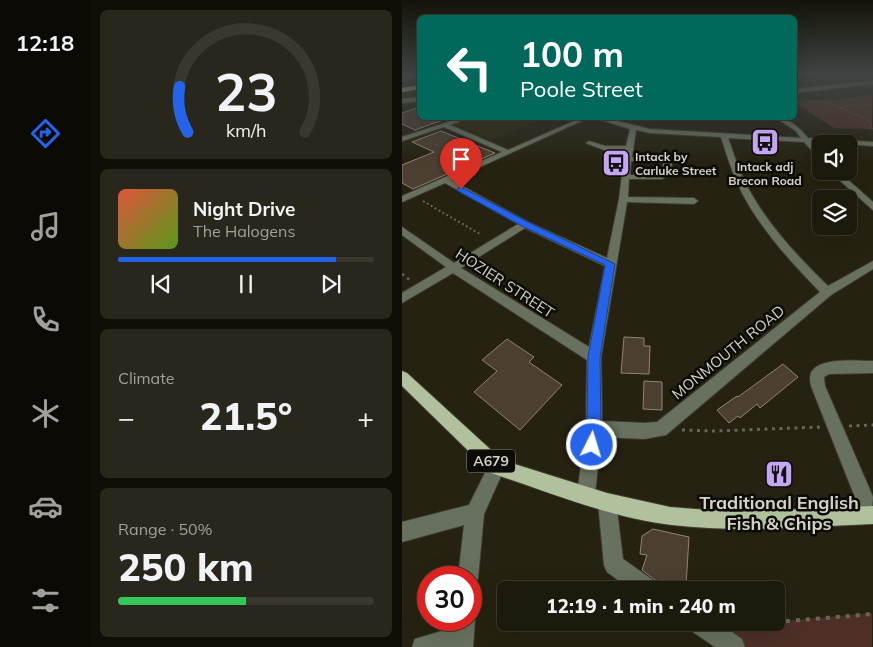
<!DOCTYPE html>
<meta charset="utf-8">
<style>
body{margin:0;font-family:Mulish,sans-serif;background:#29271b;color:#f1f3f6;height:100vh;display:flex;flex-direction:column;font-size:19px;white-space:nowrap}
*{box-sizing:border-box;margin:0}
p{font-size:16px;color:#a0a19d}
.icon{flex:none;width:28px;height:28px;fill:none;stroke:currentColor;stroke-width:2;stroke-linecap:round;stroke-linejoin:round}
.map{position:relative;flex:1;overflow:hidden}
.details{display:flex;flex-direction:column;gap:10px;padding:10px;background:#0f0e07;width:312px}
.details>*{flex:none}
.banner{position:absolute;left:15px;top:15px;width:380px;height:105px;border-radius:8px;box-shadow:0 5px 20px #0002,0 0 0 1px #3a382e;background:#00695c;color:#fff;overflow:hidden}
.tools{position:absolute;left:410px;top:135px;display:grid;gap:10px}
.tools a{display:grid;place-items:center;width:45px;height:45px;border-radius:8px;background:#1c1a0d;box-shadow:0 5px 20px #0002,0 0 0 1px #3a382e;font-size:25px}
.speed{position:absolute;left:15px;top:566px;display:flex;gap:10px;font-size:25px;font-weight:700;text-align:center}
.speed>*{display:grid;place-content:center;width:65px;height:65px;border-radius:50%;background:#1c1a0d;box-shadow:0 5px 20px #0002,0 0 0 1px #3a382e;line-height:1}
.speed .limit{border:8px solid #d22;background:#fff;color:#111}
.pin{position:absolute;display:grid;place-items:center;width:42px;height:42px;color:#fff;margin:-51px -21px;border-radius:50% 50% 50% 0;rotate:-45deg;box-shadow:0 0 5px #0007}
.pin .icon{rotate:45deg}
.me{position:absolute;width:55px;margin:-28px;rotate:5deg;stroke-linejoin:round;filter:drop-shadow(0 0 4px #0008)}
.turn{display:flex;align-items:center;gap:18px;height:105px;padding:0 20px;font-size:22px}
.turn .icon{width:65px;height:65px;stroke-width:2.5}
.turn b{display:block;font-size:35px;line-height:42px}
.big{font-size:38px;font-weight:800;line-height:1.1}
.details .tile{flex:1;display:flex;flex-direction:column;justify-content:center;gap:8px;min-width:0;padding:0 18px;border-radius:8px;background:#29271b}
.details .dial{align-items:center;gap:0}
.dial svg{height:130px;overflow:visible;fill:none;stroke:#3a382e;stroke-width:7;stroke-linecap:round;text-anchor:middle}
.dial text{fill:#f1f3f6;stroke:none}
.song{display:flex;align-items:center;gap:15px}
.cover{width:60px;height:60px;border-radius:8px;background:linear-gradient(135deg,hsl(10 70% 55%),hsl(90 70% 35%))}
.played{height:5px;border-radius:2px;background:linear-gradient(90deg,#2563eb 85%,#3a382e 85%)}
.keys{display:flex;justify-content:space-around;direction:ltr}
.heat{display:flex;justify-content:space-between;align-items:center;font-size:28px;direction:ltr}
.charge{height:8px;border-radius:4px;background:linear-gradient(90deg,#34c759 50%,#3a382e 0)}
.trip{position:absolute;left:95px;top:581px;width:288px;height:50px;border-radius:8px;background:#1c1a0d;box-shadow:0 5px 20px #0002,0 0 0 1px #3a382e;font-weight:800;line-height:50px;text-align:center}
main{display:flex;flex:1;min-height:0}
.menu{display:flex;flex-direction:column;width:90px;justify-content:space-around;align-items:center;background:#0b0a05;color:#a0a19d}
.menu .icon{width:35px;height:35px}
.menu .selected{color:#2563eb}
.menu b{font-size:22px;color:#f1f3f6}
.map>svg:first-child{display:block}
.built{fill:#2d2810}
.green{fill:#4d2f27}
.building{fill:#4c3e31;stroke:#928374}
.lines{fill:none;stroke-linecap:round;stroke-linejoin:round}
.minor-casing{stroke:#413e2e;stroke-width:2}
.major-casing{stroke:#413e2e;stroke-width:2}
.highway-casing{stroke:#413e2e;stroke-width:1}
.path-far4{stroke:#686556;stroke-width:1;stroke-dasharray:1 2;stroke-linecap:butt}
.path-far3{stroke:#686556;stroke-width:2;stroke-dasharray:2 2.5;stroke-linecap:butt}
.path-far2{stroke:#686556;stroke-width:2.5;stroke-dasharray:2.5 4;stroke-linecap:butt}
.path-far1{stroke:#686556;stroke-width:3;stroke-dasharray:3 4.5;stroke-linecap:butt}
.path{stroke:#686556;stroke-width:4;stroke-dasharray:4 6;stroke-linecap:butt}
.minor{fill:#68715f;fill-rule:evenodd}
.major{fill:#b0c29d;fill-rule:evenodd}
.highway{fill:#cce2b6;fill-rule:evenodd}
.route{fill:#2563eb;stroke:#184099}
.labels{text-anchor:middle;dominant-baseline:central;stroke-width:5;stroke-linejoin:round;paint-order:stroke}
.far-poi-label{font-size:12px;font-weight:bold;fill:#d4d2c7;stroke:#0d0b05;text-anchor:start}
.shield{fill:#0d0b05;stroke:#98968d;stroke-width:1}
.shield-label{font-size:14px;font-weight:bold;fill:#d4d2c7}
.street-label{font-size:15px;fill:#d4d2c7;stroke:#0d0b05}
.near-poi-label{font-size:18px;font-weight:bold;fill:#d4d2c7;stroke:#0d0b05}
</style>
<main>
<nav class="menu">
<b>12:18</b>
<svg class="icon selected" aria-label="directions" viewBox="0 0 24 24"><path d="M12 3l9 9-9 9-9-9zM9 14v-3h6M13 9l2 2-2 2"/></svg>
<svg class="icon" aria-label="music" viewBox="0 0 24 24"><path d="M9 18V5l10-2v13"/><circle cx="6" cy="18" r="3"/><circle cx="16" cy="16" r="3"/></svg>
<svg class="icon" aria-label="phone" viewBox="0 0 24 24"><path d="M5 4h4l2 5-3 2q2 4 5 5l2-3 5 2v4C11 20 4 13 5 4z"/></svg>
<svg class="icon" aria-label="climate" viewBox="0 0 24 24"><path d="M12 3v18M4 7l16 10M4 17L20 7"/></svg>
<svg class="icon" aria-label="car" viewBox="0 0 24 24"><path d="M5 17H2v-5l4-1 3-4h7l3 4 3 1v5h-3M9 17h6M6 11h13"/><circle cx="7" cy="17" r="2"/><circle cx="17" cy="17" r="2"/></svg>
<svg class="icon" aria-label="filters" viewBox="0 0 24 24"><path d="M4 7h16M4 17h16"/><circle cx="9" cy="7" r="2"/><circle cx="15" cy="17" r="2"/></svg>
</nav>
<section class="details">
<div class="tile dial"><svg viewBox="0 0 100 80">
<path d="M14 69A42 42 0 1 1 86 69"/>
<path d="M14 69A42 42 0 0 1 9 41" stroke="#2563eb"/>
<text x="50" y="56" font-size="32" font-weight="700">23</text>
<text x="50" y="72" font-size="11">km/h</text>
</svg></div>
<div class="tile">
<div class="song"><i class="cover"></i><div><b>Night Drive</b><p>The Halogens</p></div></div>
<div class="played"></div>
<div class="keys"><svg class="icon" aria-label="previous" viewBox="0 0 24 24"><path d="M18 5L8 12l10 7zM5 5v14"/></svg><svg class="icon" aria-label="pause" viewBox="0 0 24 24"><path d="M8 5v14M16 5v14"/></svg><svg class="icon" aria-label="next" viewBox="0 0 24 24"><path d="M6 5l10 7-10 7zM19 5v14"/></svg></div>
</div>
<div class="tile"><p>Climate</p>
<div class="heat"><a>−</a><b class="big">21.5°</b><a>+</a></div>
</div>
<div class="tile"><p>Range · 50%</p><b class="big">250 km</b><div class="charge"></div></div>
</section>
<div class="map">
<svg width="471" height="647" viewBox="0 0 471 647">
<rect width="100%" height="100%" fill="#252211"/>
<path class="built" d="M69 118H144L90 140 49 124Z"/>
<path class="green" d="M470 94V129L432 128 393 103V101L440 99Z
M470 613V647H332L305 628Z"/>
<path class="building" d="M18 107V118H43L44 119 13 130 0 124V113Z
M39 131 93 153 11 189 0 183V165L32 152 10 142Z
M222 337 242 338V346H248L247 374 219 373Z
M105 339 132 357 127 362 160 385 118 430 72 392 95 371 80 360Z
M381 364 396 377 358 408 355 404 338 418 336 416 327 423 315 410 335 396 336 397Z
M242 381 260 382V410L241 409Z
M251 529 287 537 284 586 260 580 257 583 240 570 245 555 238 554 240 536Z"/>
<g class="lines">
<g class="minor-casing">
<path id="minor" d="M16 73 18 76 0 79V77Z
M392 73H402L392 75Z
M471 81V84L392 93V89Z
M18 97V101L0 103V99Z
M58 118H66L48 125 106 150 179 118H186L49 180 126 222 205 258 217 199 223 150H202L184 143 187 141 203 146H224L228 129 196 119 195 118H203L248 129 399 138 394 131 374 118C386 117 399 129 406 138L471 142V146L410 142 419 153V160L402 142 326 138C332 154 337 172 346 188 366 225 396 257 426 286L471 261V269L429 295 264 435 242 439 199 437 193 494 190 500 184 503 178 500 175 494 184 429 185 360 51 273 0 303V293L44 267 0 235V227L52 263 116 224 43 183 0 202V196L100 152 42 127 0 141V137ZM234 130 248 133 319 137C324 153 329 169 336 185 355 225 387 260 418 292L255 422 242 423 200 421 199 357 225 202 292 204 296 201 292 198 226 197 227 179H260L269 174 270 164 266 159 230 157ZM229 161 261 163V173L258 175H228ZM123 228 203 266 187 347 59 268Z
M427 171H436L471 202V210Z
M471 361V373L427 374 422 377 423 386 471 497 469 524 462 522 460 515 409 386C408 381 407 375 410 371 420 357 455 361 471 361Z
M95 459 101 461 103 467 82 514 76 578 73 585 69 587V578H56L62 525 0 542V522L67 505 89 461Z
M205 493 211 496 214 502 221 559 255 583 258 590H230L205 572 202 565 196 502 199 496Z
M69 612 73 620 71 647H10L13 639 50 628 51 620H69Z
M285 622H316L340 639 343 647H313L288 630Z"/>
</g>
<g class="major-casing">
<path id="major" d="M0 371 5 373 100 460 205 493 268 507 331 512 471 506V524C404 527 337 533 270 525 214 519 149 493 95 475L89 473 0 386Z"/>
</g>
<g class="highway-casing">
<path id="highway" d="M18 85V89L0 92V88Z"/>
</g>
<path class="path-far4" d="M398 99 429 104 468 121 471 131
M439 108 454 104H471"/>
<path class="path-far3" d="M21 201 78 234"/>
<path class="path-far2" d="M0 274 9 281"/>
<path class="path-far1" d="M447 426 471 425
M280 430 314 431 419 427"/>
<path class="path" d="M374 622 471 614
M334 626 371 622"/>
<use href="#minor" class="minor"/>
<use href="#major" class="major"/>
<use href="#highway" class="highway"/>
</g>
<linearGradient id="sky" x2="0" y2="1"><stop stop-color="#141309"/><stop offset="0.45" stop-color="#404443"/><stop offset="1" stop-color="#404443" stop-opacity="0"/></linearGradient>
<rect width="471" height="164" fill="url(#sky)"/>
<path class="route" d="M59 187 126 222 213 264 198 357 199 429 195 450 190 452 185 450 183 445 185 429 186 357 203 265 120 226 56 191 55 189Z"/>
<defs>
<g id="bus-square" transform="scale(1.4375)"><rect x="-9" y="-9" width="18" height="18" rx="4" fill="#c3a7f2" stroke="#0d0b05"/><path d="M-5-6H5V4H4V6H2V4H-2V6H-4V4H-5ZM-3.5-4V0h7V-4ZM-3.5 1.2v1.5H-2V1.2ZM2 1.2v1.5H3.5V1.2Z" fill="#111"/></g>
<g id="restaurant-square" transform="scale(1.4375)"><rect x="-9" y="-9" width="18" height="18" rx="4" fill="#c3a7f2" stroke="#0d0b05"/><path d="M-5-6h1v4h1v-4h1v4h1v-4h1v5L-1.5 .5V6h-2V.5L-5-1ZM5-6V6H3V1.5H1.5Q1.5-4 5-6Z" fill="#111"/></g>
</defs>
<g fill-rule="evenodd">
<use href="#bus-square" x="363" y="142"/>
<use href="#bus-square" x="214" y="163"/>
<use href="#restaurant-square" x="377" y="474"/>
</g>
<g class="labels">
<g class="far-poi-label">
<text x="233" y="156">Intack by<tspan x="233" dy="14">Carluke Street</tspan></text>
<text x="363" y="166" text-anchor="middle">Intack adj<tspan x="363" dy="14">Brecon Road</tspan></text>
</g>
<rect class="shield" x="65" y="449.5" width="48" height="23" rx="4"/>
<g class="shield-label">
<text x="89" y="461">A679</text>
</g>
<g class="street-label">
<text transform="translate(103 283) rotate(33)">HOZIER STREET</text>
<text transform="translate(326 352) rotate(-39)">MONMOUTH ROAD</text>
</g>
<g class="near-poi-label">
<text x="377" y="502">Traditional English<tspan x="377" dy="21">Fish &amp; Chips</tspan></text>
</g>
</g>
</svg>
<div class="tools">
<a><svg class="icon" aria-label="sound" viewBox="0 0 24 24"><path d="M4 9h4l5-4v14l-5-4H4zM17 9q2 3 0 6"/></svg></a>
<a><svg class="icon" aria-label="layers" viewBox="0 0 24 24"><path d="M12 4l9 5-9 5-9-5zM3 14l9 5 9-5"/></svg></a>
</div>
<div class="speed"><div class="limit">30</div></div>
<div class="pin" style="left:59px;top:189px;background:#d93025"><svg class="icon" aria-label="arrive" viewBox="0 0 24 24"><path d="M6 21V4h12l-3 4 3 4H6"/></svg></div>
<svg class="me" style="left:190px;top:445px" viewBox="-20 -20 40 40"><circle r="17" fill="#2563eb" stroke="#fff" stroke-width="3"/><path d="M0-11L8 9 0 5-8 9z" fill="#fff"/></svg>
<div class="trip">12:19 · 1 min · 240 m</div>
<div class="banner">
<div class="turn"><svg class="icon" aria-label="left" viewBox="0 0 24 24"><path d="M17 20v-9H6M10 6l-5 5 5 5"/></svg><div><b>100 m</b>Poole Street</div></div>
</div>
</div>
</main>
